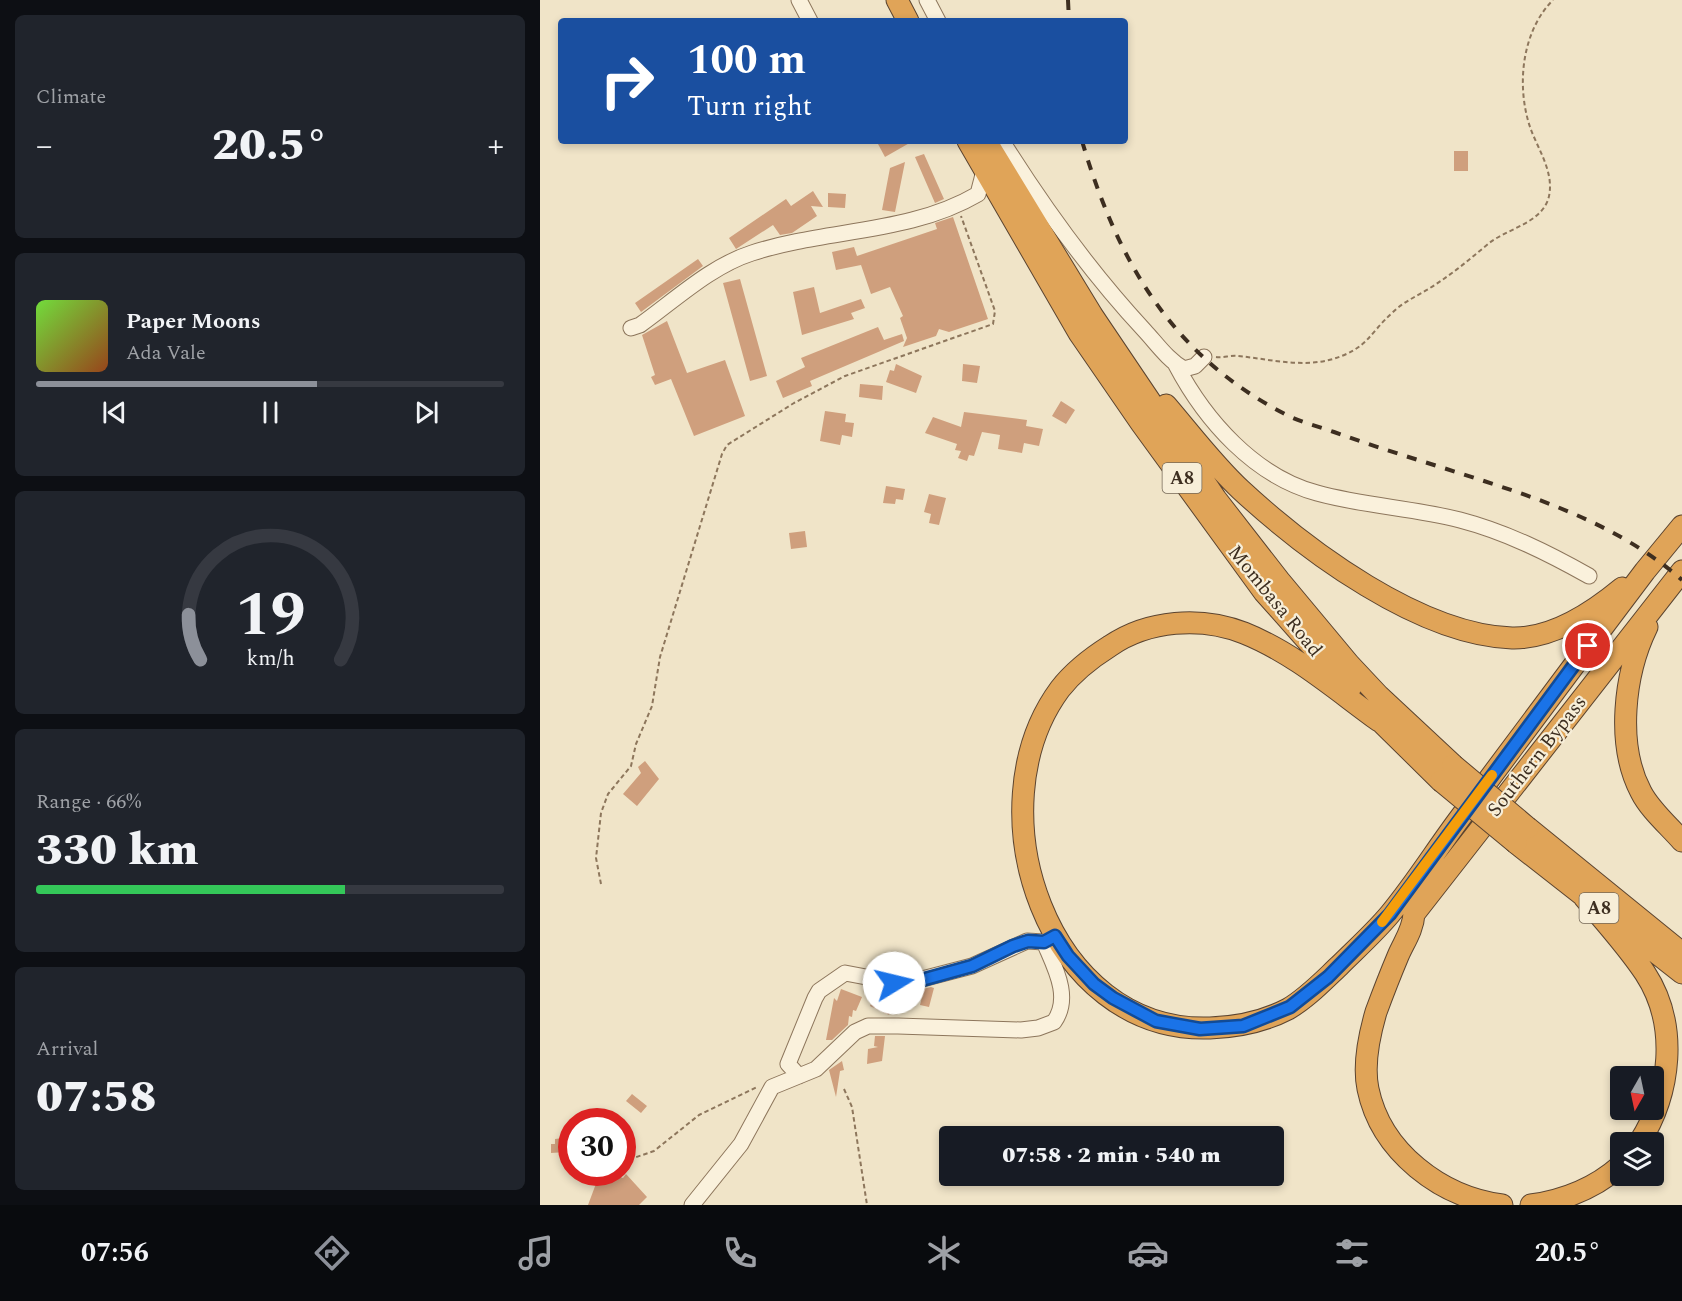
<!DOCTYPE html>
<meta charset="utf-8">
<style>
body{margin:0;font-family:Spectral,serif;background:#20242c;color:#f1f3f6;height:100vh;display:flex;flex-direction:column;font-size:22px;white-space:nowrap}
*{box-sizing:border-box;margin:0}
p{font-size:20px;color:#9ea1a6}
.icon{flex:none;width:33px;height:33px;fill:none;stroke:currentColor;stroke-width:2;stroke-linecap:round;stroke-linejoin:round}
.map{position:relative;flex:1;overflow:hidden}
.details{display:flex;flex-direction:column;gap:15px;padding:15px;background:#0d0f14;width:540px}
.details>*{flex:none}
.banner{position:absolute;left:18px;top:18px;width:570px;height:126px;border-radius:6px;box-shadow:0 3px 9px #0003;background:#1a4fa0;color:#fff;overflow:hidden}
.needle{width:39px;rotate:189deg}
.controls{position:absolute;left:1070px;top:1066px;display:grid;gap:12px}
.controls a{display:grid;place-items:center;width:54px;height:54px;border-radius:6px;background:#171b24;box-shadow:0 3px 9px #0003;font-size:30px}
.speed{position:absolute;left:18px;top:1108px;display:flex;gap:12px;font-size:30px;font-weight:700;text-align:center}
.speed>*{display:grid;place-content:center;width:78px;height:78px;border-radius:50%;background:#171b24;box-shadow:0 3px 9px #0003;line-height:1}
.speed .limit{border:9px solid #d22;background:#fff;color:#111}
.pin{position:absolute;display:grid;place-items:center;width:51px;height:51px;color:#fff;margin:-26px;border:3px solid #fff;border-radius:50%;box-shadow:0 2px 6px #0007}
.me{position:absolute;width:66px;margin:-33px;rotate:81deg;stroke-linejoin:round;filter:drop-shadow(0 0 4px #0008)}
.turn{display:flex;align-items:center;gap:21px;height:126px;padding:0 30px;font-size:27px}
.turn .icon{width:78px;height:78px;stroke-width:2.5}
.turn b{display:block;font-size:42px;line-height:51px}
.big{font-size:45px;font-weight:800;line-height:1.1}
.details .card{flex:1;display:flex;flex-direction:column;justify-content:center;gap:9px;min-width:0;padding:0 21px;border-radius:9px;background:#20242c}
.details .dial{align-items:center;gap:0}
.dial svg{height:156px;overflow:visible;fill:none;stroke:#363941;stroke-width:7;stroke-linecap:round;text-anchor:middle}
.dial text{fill:#f1f3f6;stroke:none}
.song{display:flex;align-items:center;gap:18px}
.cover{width:72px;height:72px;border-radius:9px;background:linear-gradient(135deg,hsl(100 70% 55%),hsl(20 70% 35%))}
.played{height:6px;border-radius:3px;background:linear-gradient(90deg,#8c9099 60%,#363941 60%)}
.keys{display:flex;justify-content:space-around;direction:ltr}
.heat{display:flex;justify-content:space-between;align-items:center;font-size:33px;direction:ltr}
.charge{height:9px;border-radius:4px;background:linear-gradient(90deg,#34c759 66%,#363941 0)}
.trip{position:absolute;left:399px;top:1126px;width:345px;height:60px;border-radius:6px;background:#171b24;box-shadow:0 3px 9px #0003;font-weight:800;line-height:60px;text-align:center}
.tab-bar{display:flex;height:96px;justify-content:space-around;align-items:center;background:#090b0e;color:#9ea1a6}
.tab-bar .icon{width:42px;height:42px}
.tab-bar .current{color:#8c9099}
.tab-bar b{font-size:27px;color:#f1f3f6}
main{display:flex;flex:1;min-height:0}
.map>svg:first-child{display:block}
.building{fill:#cf9f7d}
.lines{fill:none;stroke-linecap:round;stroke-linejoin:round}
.minor-casing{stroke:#8d765c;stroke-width:17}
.highway-casing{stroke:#5b4430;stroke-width:23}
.path{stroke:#8d765c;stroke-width:2;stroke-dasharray:4.5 3;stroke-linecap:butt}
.minor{stroke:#faf1dc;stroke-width:15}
.highway{stroke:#e0a458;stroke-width:21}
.rail{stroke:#3d2e20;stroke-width:4;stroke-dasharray:10 10;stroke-linecap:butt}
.highway-bridge-casing{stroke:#5b4430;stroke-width:23;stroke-linecap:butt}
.highway-bridge{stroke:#e0a458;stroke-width:21}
.route-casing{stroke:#114b97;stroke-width:15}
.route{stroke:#1a73e8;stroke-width:10}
.slow{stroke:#f59e0b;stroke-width:10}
.labels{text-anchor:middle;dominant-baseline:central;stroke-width:4.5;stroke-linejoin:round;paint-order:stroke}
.shield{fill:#f7eed8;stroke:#756857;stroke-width:1.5}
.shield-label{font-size:18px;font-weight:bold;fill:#3d2e20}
.street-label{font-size:20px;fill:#3d2e20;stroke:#f7eed8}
</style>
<main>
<section class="details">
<div class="card"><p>Climate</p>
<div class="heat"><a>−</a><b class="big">20.5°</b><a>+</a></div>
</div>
<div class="card">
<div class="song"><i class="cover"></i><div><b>Paper Moons</b><p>Ada Vale</p></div></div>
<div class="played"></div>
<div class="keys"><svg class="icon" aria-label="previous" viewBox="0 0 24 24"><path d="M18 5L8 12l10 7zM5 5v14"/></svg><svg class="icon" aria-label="pause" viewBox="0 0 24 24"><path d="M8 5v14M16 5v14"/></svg><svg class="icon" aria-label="next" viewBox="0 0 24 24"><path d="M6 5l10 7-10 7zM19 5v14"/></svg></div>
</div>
<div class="card dial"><svg viewBox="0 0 100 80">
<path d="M14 69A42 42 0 1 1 86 69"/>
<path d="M14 69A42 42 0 0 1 8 46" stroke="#8c9099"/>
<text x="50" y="56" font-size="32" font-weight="700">19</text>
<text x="50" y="72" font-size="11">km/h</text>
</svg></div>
<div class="card"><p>Range · 66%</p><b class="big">330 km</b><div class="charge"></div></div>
<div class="card"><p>Arrival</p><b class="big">07:58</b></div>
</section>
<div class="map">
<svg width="1142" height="1205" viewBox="0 0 1142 1205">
<rect width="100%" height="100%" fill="#f0e4c8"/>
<path class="building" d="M344 141H373L345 157 338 144Z
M914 151H928V171H914Z
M384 154 404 199 395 203 375 157Z
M365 162 355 212 342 210 350 168Z
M273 191 283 207 271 206 277 216 252 233 240 235 233 225 196 249 189 238 246 199 251 206Z
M288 193 306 194 305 208 288 207Z
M413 217 448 319 409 332 399 329 396 336 363 347 367 338 360 318 363 316 350 287 331 294 321 265 296 270 292 252 314 247 317 256 397 229 395 223Z
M158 259 163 266 101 312 95 303Z
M200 279 227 376 210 381 183 283Z
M274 287 280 313 321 299 325 308 311 313 314 319 262 335 253 292Z
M127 321 147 373 185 360 205 416 154 436 131 379 115 385 111 377 115 375 102 335Z
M338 327 344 340 362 334 364 341 270 381 272 386 243 398 236 381 265 367 261 358Z
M356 364 382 376 376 393 346 382 350 370 354 371Z
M423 364 440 366 437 383 422 381Z
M320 384 343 386 342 400 319 397Z
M521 401 535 410 526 424 512 416Z
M285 411 306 414 305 422 314 423 312 437 302 435 300 445 280 441Z
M424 412 487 420 486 426 503 429 499 446 484 443 482 453 458 449 460 435 442 432 434 456 429 455 427 461 418 458 421 451 415 450 417 444 385 433 393 417 421 427Z
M346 486 365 489 363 500 356 499 355 504 343 503Z
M389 494 406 498 399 525 389 523 391 514 384 512Z
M265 531 267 547 251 549 249 533Z
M105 761 119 779 97 806 83 794 101 773 98 767Z
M391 987 394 988 389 1007 380 1005 382 997 374 994 375 991Z
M301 989 322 997 316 1011 313 1010 312 1017 309 1016 308 1025 292 1040H286L294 998 297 1001Z
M337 993 355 1002 349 1015 330 1006Z
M335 1036H345L342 1061 327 1064 328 1049 338 1047 334 1046Z
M302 1061 304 1070 300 1071 296 1097 289 1070Z
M92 1094 107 1106 101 1113 86 1101Z
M23 1138 26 1152 11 1153V1144H15V1139Z
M40 1173H70L83 1178 86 1174 107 1197 99 1205H48L57 1181 40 1177Z"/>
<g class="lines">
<g class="minor-casing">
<path id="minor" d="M259 0 270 21
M387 0 398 21
M462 141C504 208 551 273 605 331 617 344 628 360 644 369L655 366 664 357
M91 328 100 325C135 300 171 266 212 253 286 229 370 234 438 194L444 171
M636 365C665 420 714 476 777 493 824 506 873 508 920 520 966 532 1008 553 1049 576
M259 1076 248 1064 275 998 279 991 305 973 363 984 432 966 487 941 504 942
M152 1205 201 1144 232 1087 276 1069 315 1032 328 1026H358L481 1030 498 1028 514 1022C532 997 514 966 504 942L515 936"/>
</g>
<g class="highway-casing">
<path id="highway" d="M357 0 368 21
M428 141 539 333 601 423 724 592 810 689
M446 141 552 315 676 499 739 580 809 664 839 696 913 765
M626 405C650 433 674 465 701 490 767 551 880 635 972 638 1012 639 1053 612 1082 588
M1107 627C1084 674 1076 745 1101 792 1110 810 1129 826 1142 841
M831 712 901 781
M839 721C796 690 754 653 704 633 661 616 608 620 570 646 551 658 534 671 520 689 432 808 507 1034 670 1028 698 1027 723 1022 748 1009 767 998 783 981 799 966 816 949 835 932 850 914 875 884 896 850 920 818 981 736 1043 653 1105 571L1142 526
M988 828 1142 953
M976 843 1142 973
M1044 897C1065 922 1087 946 1105 973 1139 1025 1131 1093 1099 1143
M962 1205C901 1197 841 1152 828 1089 823 1065 829 1036 836 1012 843 993 850 975 858 956 864 942 873 930 874 914L1142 571
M991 1205C1025 1200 1054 1189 1080 1166"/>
</g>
<path class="path" d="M676 357C683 358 691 355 698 356 729 359 762 368 793 359 828 348 828 335 852 313 863 302 877 296 890 288 911 275 929 260 948 244 966 229 999 224 1008 200 1016 174 998 150 990 127 976 85 982 31 1013 0
M61 884 56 858 61 813 68 794 91 766 96 744 112 706 120 657 182 454 187 445 254 403 305 376 453 324 455 311 421 216
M304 1089 312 1107 327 1205
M82 1162 114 1151 159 1115 217 1087"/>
<use href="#minor" class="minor"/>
<use href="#highway" class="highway"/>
<path class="rail" d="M528 0 529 21
M542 141C577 259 630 354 743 413 759 422 777 426 794 432 849 452 906 468 962 487 1026 508 1091 535 1142 580"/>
<g class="highway-bridge-casing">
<path id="highway-bridge" d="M913 765 988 828
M901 781 976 843"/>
</g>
<use href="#highway-bridge" class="highway-bridge"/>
</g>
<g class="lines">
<g class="route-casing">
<path id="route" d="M354 983 378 981 432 966 473 946 488 941 504 942 515 936 528 956 554 984 573 998 616 1021 660 1029 703 1026 750 1007 788 977 850 914 1048 646"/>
</g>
<use href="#route" class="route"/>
<path class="slow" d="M842 922 952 775"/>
</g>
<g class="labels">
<g class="shield">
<rect x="622.5" y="463" width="39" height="30" rx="4.5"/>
<rect x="1039.5" y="893" width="39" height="30" rx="4.5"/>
</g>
<g class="shield-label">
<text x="642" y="478">A8</text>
<text x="1059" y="908">A8</text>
</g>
<g class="street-label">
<text transform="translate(735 601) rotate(51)">Mombasa Road</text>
<text transform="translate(997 756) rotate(-52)">Southern Bypass</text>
</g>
</g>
</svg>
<div class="controls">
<a><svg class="needle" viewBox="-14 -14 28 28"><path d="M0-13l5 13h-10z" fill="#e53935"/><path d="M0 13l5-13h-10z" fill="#9ea1a6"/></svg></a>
<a><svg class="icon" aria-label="layers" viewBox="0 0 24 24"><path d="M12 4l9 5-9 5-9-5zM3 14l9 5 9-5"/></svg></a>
</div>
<div class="speed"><div class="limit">30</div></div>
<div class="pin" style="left:1048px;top:646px;background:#d93025"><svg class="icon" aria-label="arrive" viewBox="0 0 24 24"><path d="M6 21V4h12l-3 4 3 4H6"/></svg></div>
<svg class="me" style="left:354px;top:983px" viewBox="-20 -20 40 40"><circle r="19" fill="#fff"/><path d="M0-13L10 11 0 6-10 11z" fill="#1a73e8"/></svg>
<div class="trip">07:58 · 2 min · 540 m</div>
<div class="banner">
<div class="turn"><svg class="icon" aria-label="right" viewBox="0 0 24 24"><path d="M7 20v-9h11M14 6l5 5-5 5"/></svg><div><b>100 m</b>Turn right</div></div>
</div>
</div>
</main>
<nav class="tab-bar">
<b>07:56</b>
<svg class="icon current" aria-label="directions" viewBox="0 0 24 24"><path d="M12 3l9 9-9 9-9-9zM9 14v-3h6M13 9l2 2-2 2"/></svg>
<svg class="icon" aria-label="music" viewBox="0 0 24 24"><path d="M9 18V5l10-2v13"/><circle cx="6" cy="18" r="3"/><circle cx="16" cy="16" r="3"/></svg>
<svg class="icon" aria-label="phone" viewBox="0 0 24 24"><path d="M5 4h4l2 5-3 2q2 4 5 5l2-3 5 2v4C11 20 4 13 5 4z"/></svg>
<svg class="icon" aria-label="climate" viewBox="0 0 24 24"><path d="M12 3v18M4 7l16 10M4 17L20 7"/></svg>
<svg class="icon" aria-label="car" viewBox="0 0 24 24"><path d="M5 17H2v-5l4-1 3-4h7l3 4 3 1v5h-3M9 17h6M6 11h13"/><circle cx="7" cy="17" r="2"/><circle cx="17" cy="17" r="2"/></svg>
<svg class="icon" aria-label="filters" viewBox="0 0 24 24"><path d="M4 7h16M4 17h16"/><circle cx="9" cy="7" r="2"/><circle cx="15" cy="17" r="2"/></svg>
<b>20.5°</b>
</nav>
